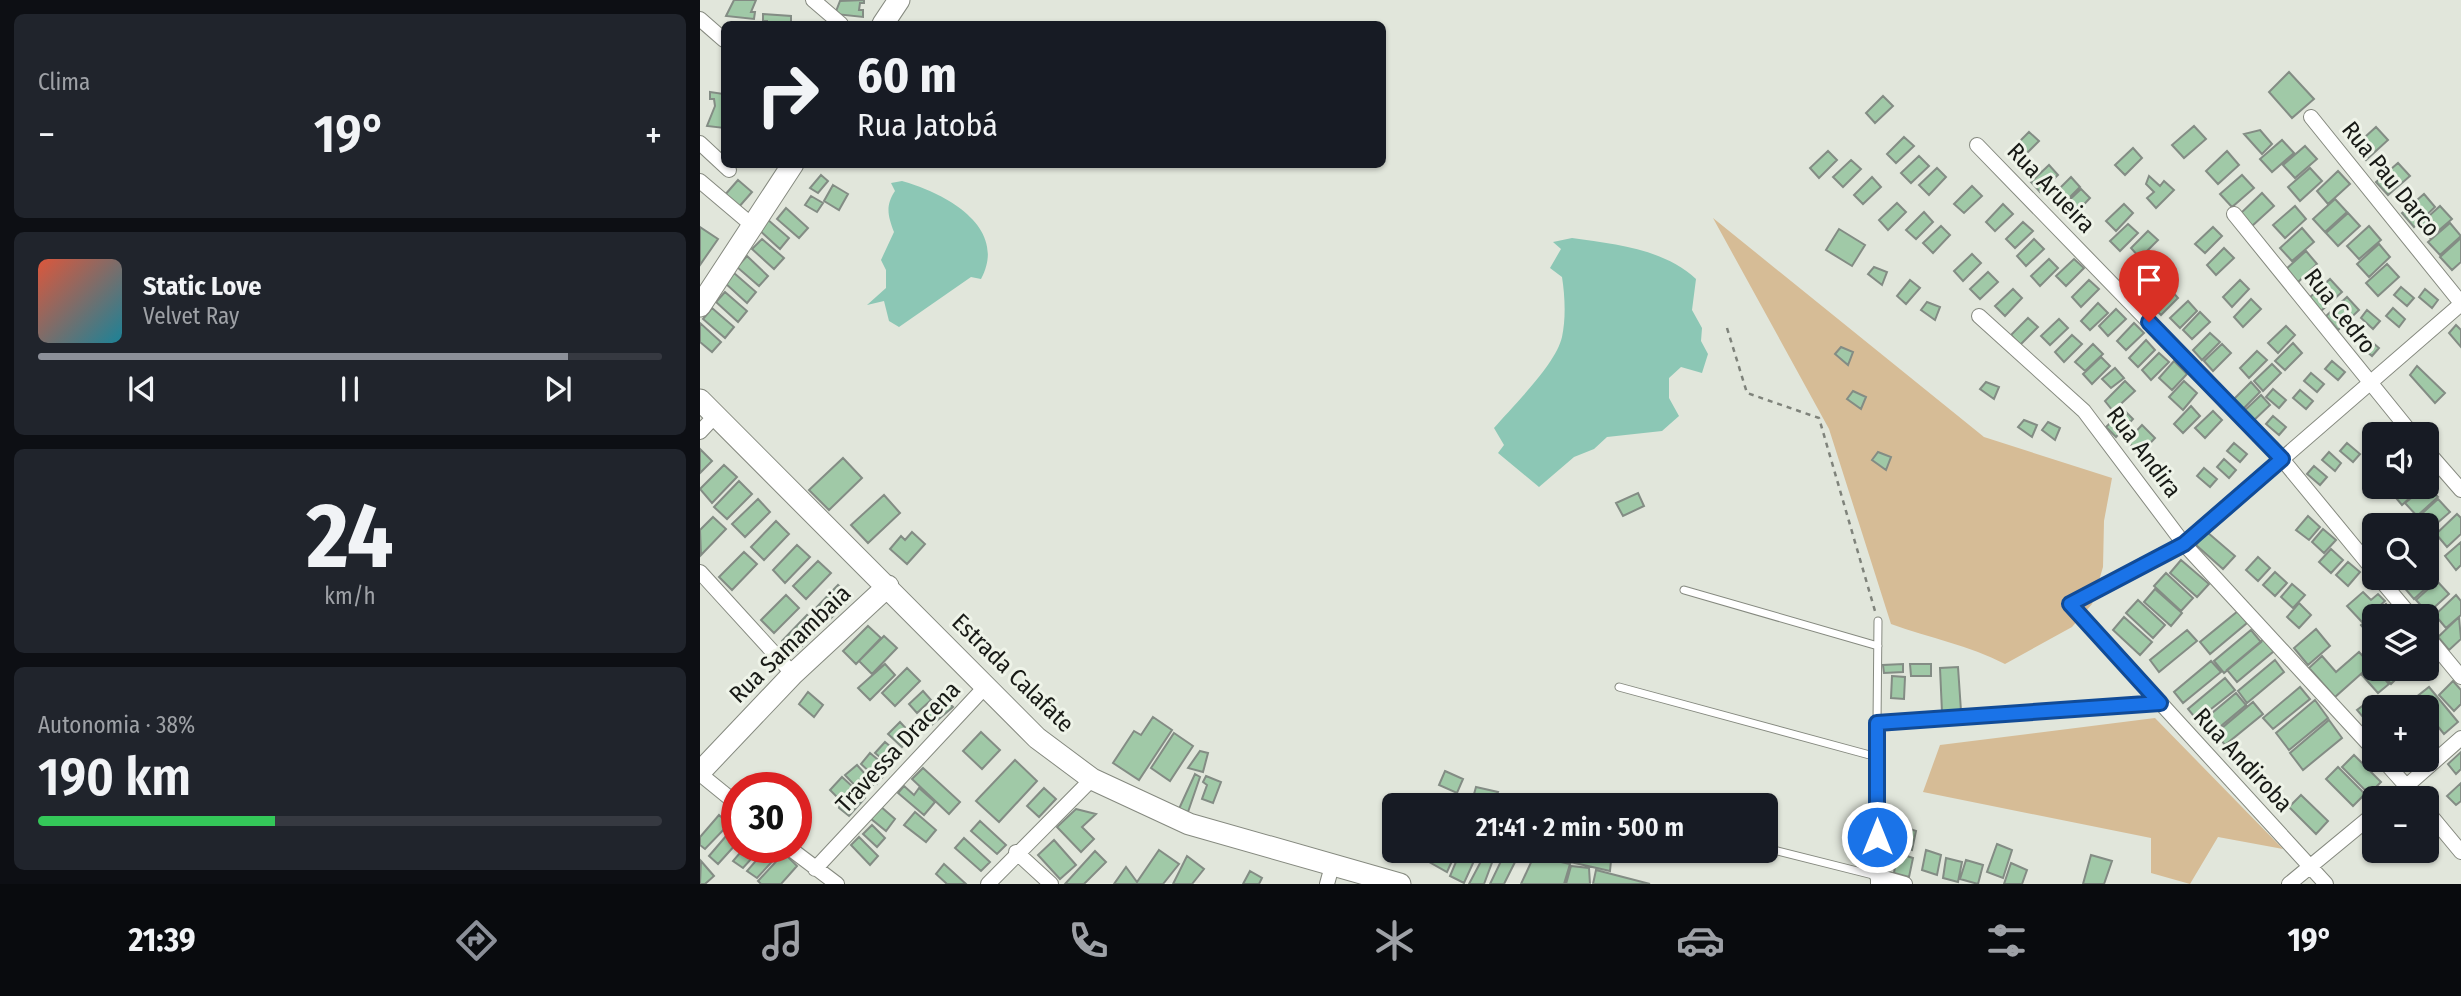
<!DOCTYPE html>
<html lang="pt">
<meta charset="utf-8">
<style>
body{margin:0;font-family:"Fira Sans Condensed",sans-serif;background:#20242c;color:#f1f3f6;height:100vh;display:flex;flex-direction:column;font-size:26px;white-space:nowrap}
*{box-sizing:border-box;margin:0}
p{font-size:23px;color:#9ea1a6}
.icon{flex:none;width:38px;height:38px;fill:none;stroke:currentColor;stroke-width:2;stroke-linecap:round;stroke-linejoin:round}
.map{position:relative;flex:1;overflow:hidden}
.panel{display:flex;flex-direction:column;gap:14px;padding:14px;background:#0d0f14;width:700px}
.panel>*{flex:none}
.guide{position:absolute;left:21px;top:21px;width:665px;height:147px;border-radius:10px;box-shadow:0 2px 5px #0004;background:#171b24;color:#f1f3f6;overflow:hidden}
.tools{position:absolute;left:1662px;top:422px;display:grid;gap:14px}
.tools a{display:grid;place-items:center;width:77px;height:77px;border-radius:10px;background:#171b24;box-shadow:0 2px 5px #0004;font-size:35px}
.speed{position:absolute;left:21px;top:772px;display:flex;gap:14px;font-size:35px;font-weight:700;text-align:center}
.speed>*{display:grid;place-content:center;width:91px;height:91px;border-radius:50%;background:#171b24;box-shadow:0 2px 5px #0004;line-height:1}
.speed .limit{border:10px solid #d22;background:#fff;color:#111}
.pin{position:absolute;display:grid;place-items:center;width:60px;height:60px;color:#fff;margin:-72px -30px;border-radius:50% 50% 50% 0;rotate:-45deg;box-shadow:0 0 7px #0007}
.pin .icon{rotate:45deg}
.me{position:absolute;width:77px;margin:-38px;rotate:0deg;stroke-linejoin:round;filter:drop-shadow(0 0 5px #0008)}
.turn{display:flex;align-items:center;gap:24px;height:147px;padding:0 21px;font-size:32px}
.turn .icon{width:91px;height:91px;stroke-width:2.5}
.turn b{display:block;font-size:49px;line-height:60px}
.big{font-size:52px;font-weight:600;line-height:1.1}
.panel .card{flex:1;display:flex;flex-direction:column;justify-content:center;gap:10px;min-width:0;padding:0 24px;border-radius:10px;background:#20242c}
.panel .dial{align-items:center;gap:0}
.dial b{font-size:91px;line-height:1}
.song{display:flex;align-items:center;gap:21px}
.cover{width:84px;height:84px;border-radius:10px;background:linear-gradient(135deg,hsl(10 70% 55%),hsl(190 70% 35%))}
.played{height:7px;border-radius:4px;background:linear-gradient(90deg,#8c9099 85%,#363941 85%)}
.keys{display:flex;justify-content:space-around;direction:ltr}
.heat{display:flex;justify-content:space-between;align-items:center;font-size:38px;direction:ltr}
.charge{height:10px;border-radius:5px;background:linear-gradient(90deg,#34c759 38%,#363941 0)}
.trip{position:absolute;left:682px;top:793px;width:396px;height:70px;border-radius:10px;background:#171b24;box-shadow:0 2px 5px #0004;font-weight:600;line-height:70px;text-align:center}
.tabs{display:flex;height:112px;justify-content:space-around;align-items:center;background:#090b0e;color:#9ea1a6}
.tabs .icon{width:49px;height:49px}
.tabs .on{color:#8c9099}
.tabs b{font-size:32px;color:#f1f3f6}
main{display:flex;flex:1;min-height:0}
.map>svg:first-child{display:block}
.green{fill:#d6bc96}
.water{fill:#8cc7b5}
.building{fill:#a0c9a7;stroke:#838c84;stroke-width:2}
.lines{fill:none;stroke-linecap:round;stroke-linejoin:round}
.lane-casing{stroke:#85897f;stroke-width:9}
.street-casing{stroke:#85897f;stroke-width:16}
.secondary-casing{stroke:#85897f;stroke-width:23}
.path{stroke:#7f837b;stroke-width:2.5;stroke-dasharray:5 5;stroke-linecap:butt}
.lane{stroke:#fff;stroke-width:7}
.street{stroke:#fff;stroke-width:14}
.secondary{stroke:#fff;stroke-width:21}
.route-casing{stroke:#114b97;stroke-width:18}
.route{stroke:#1a73e8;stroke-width:12}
.labels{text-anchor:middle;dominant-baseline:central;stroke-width:6;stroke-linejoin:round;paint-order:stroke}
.street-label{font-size:24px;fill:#171915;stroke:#eef3e8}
</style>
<main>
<section class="panel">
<div class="card"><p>Clima</p>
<div class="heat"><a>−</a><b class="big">19°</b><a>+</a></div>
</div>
<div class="card">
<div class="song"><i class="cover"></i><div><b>Static Love</b><p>Velvet Ray</p></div></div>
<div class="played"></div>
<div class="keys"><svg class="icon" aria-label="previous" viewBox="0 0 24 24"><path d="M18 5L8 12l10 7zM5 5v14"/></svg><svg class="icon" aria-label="pause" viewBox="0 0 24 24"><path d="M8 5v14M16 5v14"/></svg><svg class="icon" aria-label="next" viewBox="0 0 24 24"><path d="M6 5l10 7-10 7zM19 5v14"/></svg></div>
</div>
<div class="card dial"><b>24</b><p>km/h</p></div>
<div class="card"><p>Autonomia · 38%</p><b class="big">190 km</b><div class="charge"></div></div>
</section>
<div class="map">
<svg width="1761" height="884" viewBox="0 0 1761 884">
<rect width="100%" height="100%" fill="#e1e6db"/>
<path class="green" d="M1013 218 1284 437 1412 478 1404 521 1403 567 1392 604 1372 627 1305 664C1269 645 1229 638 1191 624L1129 429Z
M1455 718 1583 849 1518 837 1490 884 1451 873V838L1223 792 1240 745Z"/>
<path class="water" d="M202 181C245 193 309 227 281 279L271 277 199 327 189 321 184 301 167 305 186 288V270L181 260 194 232C188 216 185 206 195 191L191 183Z
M872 238C915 244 964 249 996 279L992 310 1002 328 1001 341 1008 354 1002 373 981 367 969 378V398L979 416 962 431 907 437 894 449 874 457 839 487 798 453 804 445 794 428C813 406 856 364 862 337 866 318 865 296 862 277L850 268 861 249 853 242Z"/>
<path class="building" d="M34 0H56L51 12H55L54 19 26 16Z
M164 0V3H160L159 10H163V17L135 14 140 1Z
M63 14 91 16V23L67 24V21H63Z
M1589 72 1614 99 1592 118 1569 92Z
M10 92 24 94V128L7 126 15 106 14 99H10Z
M1183 96 1193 106 1175 123 1166 113Z
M1494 126 1506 139 1484 158 1472 145Z
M1676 127 1688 140 1666 160 1654 147Z
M1560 130 1572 144 1562 154 1544 134Z
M1329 132 1339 141 1321 159 1312 149Z
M1204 137 1214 146 1196 163 1187 154Z
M1582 140 1594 153 1572 172 1560 159Z
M1605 146 1617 159 1595 178 1583 165Z
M1433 148 1442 158 1425 175 1415 165Z
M1128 151 1137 160 1119 178 1110 168Z
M1527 151 1539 165 1518 184 1506 171Z
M1219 156 1229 166 1211 183 1201 173Z
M1151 160 1161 169 1143 187 1133 177Z
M1698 163 1710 176 1688 195 1676 182Z
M1349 165 1358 175 1340 192 1331 182Z
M1237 168 1246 177 1229 195 1219 185Z
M1610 168 1622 181 1600 201 1588 187Z
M1638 171 1650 184 1628 204 1617 191Z
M121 175 128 181 118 193 110 188Z
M1542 175 1554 188 1532 207 1520 194Z
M1449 176 1460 186 1464 181 1474 190 1456 208 1447 198 1454 192 1446 184Z
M1172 177 1181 187 1163 204 1154 195Z
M1371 177 1380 187 1363 204 1353 195Z
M38 180 52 192 38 208 24 196Z
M133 185 148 194 139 210 124 201Z
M1272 186 1282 196 1264 213 1254 204Z
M1381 189 1390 198 1373 216 1363 206Z
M1562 193 1574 206 1552 226 1541 213Z
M1724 194 1735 207 1714 227 1702 213Z
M111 196 123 203 117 212 105 205Z
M1635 199 1647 212 1625 232 1613 219Z
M1197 203 1206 212 1188 230 1179 220Z
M1303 204 1313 214 1295 231 1286 222Z
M1424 204 1433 213 1416 231 1406 221Z
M1595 206 1606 219 1585 238 1573 225Z
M1740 206 1752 219 1730 238 1719 225Z
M86 208 108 228 99 238 77 219Z
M1224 212 1233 222 1216 239 1206 230Z
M1648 213 1660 226 1638 246 1626 233Z
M67 219 89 238 80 249 58 229Z
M1323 222 1333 231 1315 248 1306 239Z
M1750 223 1761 236 1740 255 1728 242Z
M1428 224 1438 233 1420 251 1410 241Z
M1241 226 1250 235 1233 253 1223 243Z
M1669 226 1681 240 1659 259 1647 246Z
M0 227 18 239 0 265Z
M1513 227 1522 236 1505 253 1495 244Z
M1602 228 1614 242 1592 261 1580 248Z
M1139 229 1165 245 1152 266 1126 250Z
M1448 231 1458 240 1440 258 1431 248Z
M1761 238V262L1752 270 1740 257Z
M62 239 84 258 74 269 52 249Z
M1334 239 1344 249 1326 266 1317 256Z
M1679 244 1690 257 1669 277 1657 264Z
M1524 248 1534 258 1516 275 1507 265Z
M1606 251 1617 264 1596 284 1584 271Z
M1272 254 1281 263 1263 281 1254 271Z
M47 256 68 276 59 286 37 267Z
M1349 259 1358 268 1340 286 1331 276Z
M1374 259 1384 268 1366 286 1356 276Z
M1444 259 1453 269 1435 286 1426 276Z
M1687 264 1699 277 1678 296 1666 283Z
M1174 267 1187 272 1182 285 1168 274Z
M1288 272 1298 282 1280 299 1270 289Z
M34 273 56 292 47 303 25 283Z
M1459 276 1468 286 1450 303 1441 293Z
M1630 279 1642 292 1621 311 1609 298Z
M1210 280 1220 288 1206 304 1197 296Z
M1389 280 1399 289 1381 307 1372 297Z
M1540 280 1549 289 1532 307 1523 297Z
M1701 287 1714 298 1707 306 1694 295Z
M1469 288 1478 298 1461 315 1451 305Z
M1313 289 1322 298 1305 316 1295 306Z
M1725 289 1738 300 1732 308 1719 297Z
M25 292 47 311 38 322 16 302Z
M1647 297 1659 310 1638 330 1626 316Z
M1551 299 1561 309 1543 327 1534 317Z
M1488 301 1497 311 1480 328 1470 318Z
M1227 302 1240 307 1235 320 1221 310Z
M1398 303 1408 313 1390 330 1381 321Z
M12 308 34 327 25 338 3 319Z
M1693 308 1705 319 1699 327 1686 316Z
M1416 309 1426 319 1408 336 1399 326Z
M1667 310 1680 321 1673 329 1661 318Z
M1500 312 1510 322 1492 339 1483 330Z
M1328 318 1338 327 1320 345 1311 335Z
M1359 319 1368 328 1350 345 1341 336Z
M0 323 21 342 12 352 0 342Z
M1434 323 1444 333 1426 350 1417 341Z
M1756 325 1761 330V347L1749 333Z
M1586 326 1595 335 1578 353 1568 343Z
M1510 333 1520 342 1502 360 1493 350Z
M1372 335 1382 344 1364 362 1355 352Z
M1666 337 1679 348 1672 356 1659 345Z
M1446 340 1455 350 1438 367 1429 358Z
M1593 343 1602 353 1585 370 1575 361Z
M1393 344 1403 354 1385 371 1375 362Z
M1522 344 1531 353 1513 371 1504 361Z
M1141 347 1153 352 1148 365 1135 354Z
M1557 351 1567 360 1549 378 1540 368Z
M1459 353 1469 362 1451 380 1442 370Z
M1401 357 1410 366 1392 384 1383 374Z
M1474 361 1487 374 1472 390 1459 378Z
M1632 361 1645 372 1638 380 1625 369Z
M1572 364 1581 373 1563 391 1554 381Z
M1717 366 1745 393 1735 403 1710 375Z
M1415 368 1424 378 1411 388 1402 379Z
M1611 373 1624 384 1617 392 1604 381Z
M1425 381 1435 391 1413 411 1405 401Z
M1484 381 1497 393 1483 410 1469 397Z
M1286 382 1299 387 1294 399 1280 389Z
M1551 382 1560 392 1543 409 1533 400Z
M1573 389 1586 400 1579 408 1566 397Z
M1600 390 1613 401 1606 409 1593 398Z
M1153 391 1166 397 1161 409 1147 399Z
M1561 395 1570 405 1552 422 1543 412Z
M1491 406 1500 416 1483 433 1474 424Z
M1424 410 1433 419 1416 437 1406 427Z
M1513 411 1522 420 1505 438 1495 428Z
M1573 416 1586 427 1579 435 1566 424Z
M1324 420 1337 425 1332 437 1318 427Z
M1348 422 1360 428 1355 440 1342 430Z
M1442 425 1455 438 1440 454 1427 441Z
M1534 443 1547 454 1540 462 1527 451Z
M1647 443 1660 454 1653 462 1640 451Z
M0 449 12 461 0 473Z
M1178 452 1191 457 1186 470 1172 460Z
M1629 452 1641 463 1635 471 1622 460Z
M143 458 162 478 129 510 109 490Z
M1524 459 1536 470 1529 478 1517 467Z
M24 465 37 477 12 503 0 489Z
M1614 466 1627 477 1620 485 1607 474Z
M1504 468 1517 479 1510 487 1497 476Z
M39 481 52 494 27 519 14 507Z
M1727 485 1738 497 1717 516 1705 503Z
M1696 486H1723L1702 505 1691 492Z
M938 493 944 506 923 516 916 503Z
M184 495 200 513 168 543 151 525Z
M58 499 70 512 45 537 32 524Z
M1738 499 1750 512 1728 531 1727 525H1722L1716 519Z
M1757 514 1761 518V534L1747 547 1736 534Z
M1608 516 1620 527 1609 540 1596 530Z
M13 517 26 529 1 555 0 530Z
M76 521 89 534 64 560 51 547Z
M1623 529 1636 540 1624 553 1612 542Z
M212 532 225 544 207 564 190 549 201 536 205 540Z
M1507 532 1535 556 1523 569 1496 545Z
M1761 542V565L1756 570 1745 556Z
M97 545 110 557 85 583 73 570Z
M1631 549 1643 560 1631 573 1619 562Z
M44 552 57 564 32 590 19 577Z
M1558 557 1570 568 1558 581 1546 570Z
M1481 560 1509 584 1497 597 1470 573Z
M118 561 131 573 106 599 93 586Z
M1648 562 1660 572 1648 586 1636 575Z
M1727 570 1736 579 1714 599 1702 585 1711 578H1727Z
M1575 572 1587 583 1575 596 1563 585Z
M1466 573 1493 598 1481 611 1454 586Z
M1737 581 1749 594 1728 613 1716 600Z
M1592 584 1605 595 1593 608 1581 597Z
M138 585 151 598 126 623 113 611Z
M1455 589 1482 613 1471 626 1444 602Z
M1663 592 1671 600 1678 594 1685 601 1662 622 1647 606Z
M86 595 99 608 74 633 61 620Z
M1756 595 1761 601V615L1746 628 1735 615Z
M1438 600 1465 625 1453 638 1426 613Z
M1599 603 1611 615 1599 628 1587 617Z
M1686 604 1696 616H1675L1672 638 1661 625Z
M1538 611 1547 623 1510 654 1500 642Z
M107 615 120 628 95 653 82 641Z
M1424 617 1452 642 1440 655 1413 630Z
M1759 617 1761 639 1749 650 1738 637Z
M168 626 181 638 156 664 143 651Z
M1616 629 1630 646 1608 665 1594 648Z
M1487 630 1497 641 1459 672 1450 660Z
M1551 630 1561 642 1524 673 1514 661Z
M184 636 197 648 172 674 159 661Z
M1564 639 1574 651 1537 682 1527 670Z
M1659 652 1671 665 1635 697 1609 668 1622 656 1636 672Z
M1575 660 1584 672 1547 703 1538 691Z
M1511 661 1521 672 1483 703 1474 692Z
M185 664 195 675 170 700 158 688Z
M1203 664V672L1184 673 1183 665Z
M1210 664H1231V676H1211Z
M1673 666 1689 684 1678 693 1662 675Z
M1258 667 1261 711 1242 712 1240 668Z
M207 668 220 681 195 706 182 693Z
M1683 668H1703L1705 670 1691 684 1680 672Z
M1192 676 1205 677 1204 699 1191 698Z
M1525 678 1535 690 1497 720 1488 709Z
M1753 681 1761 690V704L1754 711 1739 695Z
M1600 687 1610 699 1573 729 1563 718Z
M1729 687 1758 722 1744 734 1727 713V707H1722L1715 698Z
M223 691 231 700 217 713 209 704Z
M108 692 123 705 114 717 99 704Z
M1536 693 1546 705 1509 736 1499 724Z
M241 696 253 707 227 729 218 721Z
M1680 699 1687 707H1675L1674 730 1657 710 1665 704 1669 708Z
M1615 700 1628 718 1589 750 1576 733Z
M1553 702 1563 714 1525 745 1516 733Z
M453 717 472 730 439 780 413 763 434 731 441 735Z
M1629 720 1642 738 1603 770 1590 753Z
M200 722 213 736 202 747 188 734Z
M281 732 300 750 282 769 263 751Z
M474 733 493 746 470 781 451 768Z
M185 742 196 751 186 762 175 753Z
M500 751 508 753 503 772 488 768Z
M1761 752V769L1756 774 1748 764Z
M170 753 189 769 177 784 170 779 173 775 161 764Z
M1654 755 1681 782 1669 794 1642 767Z
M315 760 337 781 299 822 276 801Z
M157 765 174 784 163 794 145 775Z
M1638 767 1665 794 1653 806 1626 779Z
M223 768 260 802 249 814 212 779Z
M745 771 763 779 757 793 739 785Z
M495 774 500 777 488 812 478 811Z
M506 776 521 782 513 803 502 799 507 785 503 782Z
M142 777 165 798 149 816 139 808 141 801 130 790Z
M1761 783V801L1756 805 1747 796Z
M204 786 214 795 219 788 235 802 224 815 198 793Z
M776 787 798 792 792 805H771Z
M344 788 356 799 339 817 327 806Z
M1601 795 1628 821 1616 834 1589 807Z
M180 806 195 819 186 831 170 818Z
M376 809 396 814 382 827 394 839 381 852 357 827Z
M215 812 236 830 226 842 204 825Z
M19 815 29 824 5 849 0 845V837Z
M280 821 306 845 297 854 271 831Z
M172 825 185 838 177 847 163 834Z
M1200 826 1216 831 1212 850 1196 846Z
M32 829 37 833V843L18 864 9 856Z
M159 837 178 856 170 865 151 845Z
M264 838 290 862 281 871 255 848Z
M354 840 376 865 360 879 338 855Z
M1297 844 1312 850 1303 878 1287 872Z
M45 847H62L43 868 33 861Z
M68 847H74L80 853 57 878 47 871Z
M459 850 479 864 463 884H414L426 867 437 882Z
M708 850H757L747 872Z
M761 850H779L764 883 750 876Z
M787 850 796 852 784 884H769Z
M860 850H912L910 871 857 859Z
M1226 850 1241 855 1237 875 1222 870Z
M395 851 406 862 384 884H365Z
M84 853 97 866 81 884H61L58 881Z
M1197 853 1213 858 1209 877 1194 873Z
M804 855 815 862 804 884H790Z
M1391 855 1412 861 1404 884H1383Z
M487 856 504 869 492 884H473Z
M834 856 870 864 864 884H821Z
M1246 858 1262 862 1258 882 1243 878Z
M1266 860 1283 865 1278 884 1260 879Z
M1 861 14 876 5 884H0Z
M1311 863 1327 870 1322 884H1304Z
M244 864 266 884H247L236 874Z
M871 866 889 868 890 884H866Z
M896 870 950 884H893Z
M550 871 562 878 559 884H543Z"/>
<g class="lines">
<g class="lane-casing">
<path id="lane" d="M984 590 1178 646
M919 687 1177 757
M1177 723 1178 621
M875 800 895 805
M1066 848 1177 876"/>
</g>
<g class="street-casing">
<path id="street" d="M113 0 141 24
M0 19 24 40
M1611 117 1761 303
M0 143 29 170
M1277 145 1582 459 1675 572
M0 181 53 226
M1534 214 1712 434
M1279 316 1384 411 1484 544 1675 751
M0 432 15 416
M1727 451 1761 490
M0 572 93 674
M1679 578 1711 616
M1727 636 1761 677
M1683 760 1717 798
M0 774 37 804
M1693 798 1761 738
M1727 811 1761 852
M88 847 137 884
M316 852 351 884
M115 869 285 687
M1177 876 1205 884
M288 884 392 779
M627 884 632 866
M1178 884 1177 723 1460 703
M1589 884 1675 813
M1626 884 1370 604 1484 544 1761 304"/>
</g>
<g class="secondary-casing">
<path id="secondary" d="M183 24 199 0
M0 306 93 164
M0 400 337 738 392 779 489 824 700 884
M0 772 93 674 188 586"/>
</g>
<path class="path" d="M1027 328 1047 393 1119 418 1175 611"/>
<use href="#lane" class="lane"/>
<use href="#street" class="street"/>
<use href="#secondary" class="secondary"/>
</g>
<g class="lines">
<g class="route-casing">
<path id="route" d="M1177 837V723L1460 703 1370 604 1484 544 1582 459 1449 322"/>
</g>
<use href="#route" class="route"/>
</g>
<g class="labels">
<g class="street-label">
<text transform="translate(1691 179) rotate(51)">Rua Pau Darco</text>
<text transform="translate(1351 188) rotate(46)">Rua Arueira</text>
<text transform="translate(1640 311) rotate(52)">Rua Cedro</text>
<text transform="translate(1444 452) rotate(53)">Rua Andira</text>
<text transform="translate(90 644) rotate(-44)">Rua Samambaia</text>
<text transform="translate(313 673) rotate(44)">Estrada Calafate</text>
<text transform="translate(198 747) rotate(-47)">Travessa Dracena</text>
<text transform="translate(1543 760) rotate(47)">Rua Andiroba</text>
</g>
</g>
</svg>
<div class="tools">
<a><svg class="icon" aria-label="sound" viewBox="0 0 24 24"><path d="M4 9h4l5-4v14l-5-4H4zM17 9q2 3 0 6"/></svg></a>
<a><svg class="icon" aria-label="search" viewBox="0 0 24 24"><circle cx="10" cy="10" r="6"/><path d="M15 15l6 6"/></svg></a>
<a><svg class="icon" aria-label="layers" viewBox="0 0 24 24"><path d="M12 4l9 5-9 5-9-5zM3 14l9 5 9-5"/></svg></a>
<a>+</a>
<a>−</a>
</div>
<div class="speed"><div class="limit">30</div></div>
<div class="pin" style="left:1449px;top:322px;background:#d93025"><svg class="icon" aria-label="arrive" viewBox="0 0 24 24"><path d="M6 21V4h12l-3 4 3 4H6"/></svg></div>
<svg class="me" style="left:1177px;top:837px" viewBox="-20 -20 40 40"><circle r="17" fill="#1a73e8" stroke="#fff" stroke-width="3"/><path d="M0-11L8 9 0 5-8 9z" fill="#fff"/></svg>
<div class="trip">21:41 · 2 min · 500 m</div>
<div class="guide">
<div class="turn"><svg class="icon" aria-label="right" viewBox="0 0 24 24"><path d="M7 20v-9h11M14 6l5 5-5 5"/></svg><div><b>60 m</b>Rua Jatobá</div></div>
</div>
</div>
</main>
<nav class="tabs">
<b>21:39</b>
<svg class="icon on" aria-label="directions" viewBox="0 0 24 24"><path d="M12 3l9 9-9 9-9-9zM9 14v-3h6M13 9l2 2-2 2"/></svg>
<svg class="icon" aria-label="music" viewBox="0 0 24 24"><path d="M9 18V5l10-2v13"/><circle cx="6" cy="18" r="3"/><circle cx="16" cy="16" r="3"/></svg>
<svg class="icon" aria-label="phone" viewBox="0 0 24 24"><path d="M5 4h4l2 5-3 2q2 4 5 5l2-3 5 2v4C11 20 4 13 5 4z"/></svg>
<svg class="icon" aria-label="climate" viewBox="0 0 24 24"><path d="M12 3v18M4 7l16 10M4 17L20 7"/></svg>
<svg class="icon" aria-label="car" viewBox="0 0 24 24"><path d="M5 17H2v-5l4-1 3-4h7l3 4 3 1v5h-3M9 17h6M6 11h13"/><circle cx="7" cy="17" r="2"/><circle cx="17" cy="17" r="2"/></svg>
<svg class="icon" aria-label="filters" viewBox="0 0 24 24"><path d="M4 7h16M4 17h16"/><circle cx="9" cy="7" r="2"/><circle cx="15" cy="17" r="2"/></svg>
<b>19°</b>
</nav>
